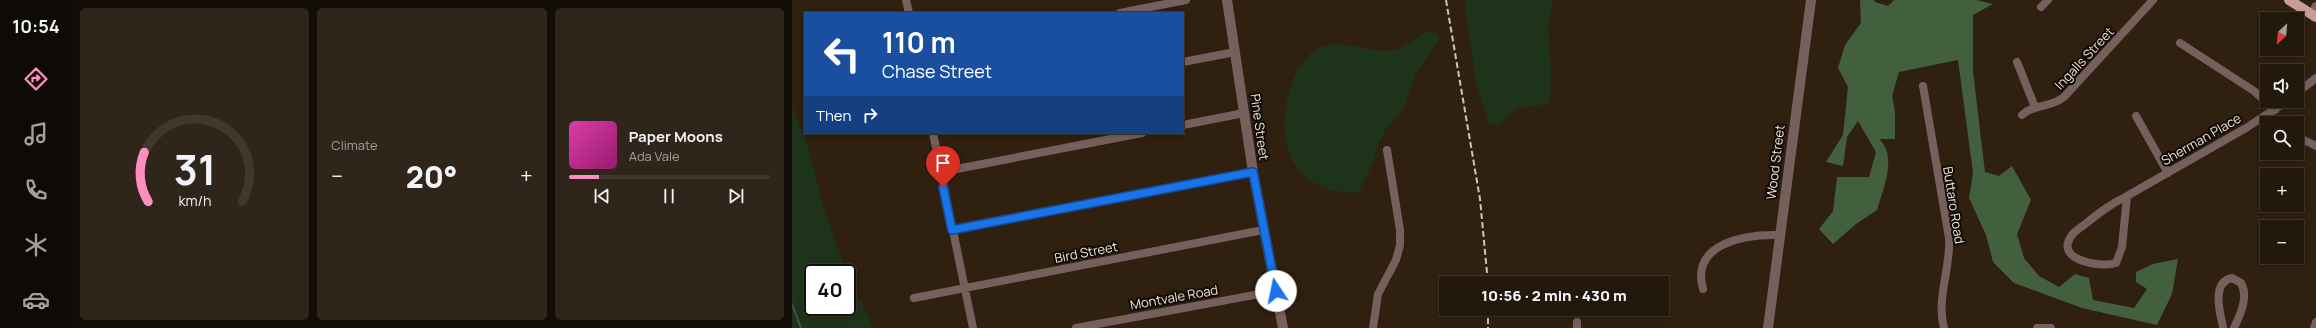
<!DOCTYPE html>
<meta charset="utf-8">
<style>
body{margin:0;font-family:Manrope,sans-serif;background:#2f251a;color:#f1f3f6;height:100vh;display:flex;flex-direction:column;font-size:15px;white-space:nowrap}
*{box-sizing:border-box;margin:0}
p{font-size:13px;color:#a3a09d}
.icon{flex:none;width:22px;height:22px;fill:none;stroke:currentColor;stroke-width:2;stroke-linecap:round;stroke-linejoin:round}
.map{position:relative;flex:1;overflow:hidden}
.drawer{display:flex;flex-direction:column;gap:8px;padding:8px;background:#130d07;width:720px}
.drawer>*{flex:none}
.banner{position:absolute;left:12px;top:12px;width:380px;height:122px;border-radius:0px;box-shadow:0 2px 6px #0003,0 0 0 1px #40372d;background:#1a4fa0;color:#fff;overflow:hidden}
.needle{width:26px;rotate:206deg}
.tools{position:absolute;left:1468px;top:12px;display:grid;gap:8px}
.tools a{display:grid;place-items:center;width:44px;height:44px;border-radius:0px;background:#23180c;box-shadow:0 2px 6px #0003,0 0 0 1px #40372d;font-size:20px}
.speed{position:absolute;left:12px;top:264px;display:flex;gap:8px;font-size:20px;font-weight:700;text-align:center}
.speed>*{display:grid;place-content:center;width:52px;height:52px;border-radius:50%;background:#23180c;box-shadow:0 2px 6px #0003,0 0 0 1px #40372d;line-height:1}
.speed .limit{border:2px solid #111;border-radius:6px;background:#fff;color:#111}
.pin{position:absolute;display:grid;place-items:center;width:34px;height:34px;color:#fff;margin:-41px -17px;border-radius:50% 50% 50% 0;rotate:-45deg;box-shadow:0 0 4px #0007}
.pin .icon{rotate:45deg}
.me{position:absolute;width:44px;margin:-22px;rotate:349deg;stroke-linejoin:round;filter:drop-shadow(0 0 3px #0008)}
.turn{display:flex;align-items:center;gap:14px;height:84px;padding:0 12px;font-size:18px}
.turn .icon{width:52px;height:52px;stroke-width:2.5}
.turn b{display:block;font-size:28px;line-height:34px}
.then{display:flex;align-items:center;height:38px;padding:0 12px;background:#0003;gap:8px;font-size:15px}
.big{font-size:30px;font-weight:800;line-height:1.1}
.drawer .card{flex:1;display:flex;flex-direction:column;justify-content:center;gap:6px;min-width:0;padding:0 14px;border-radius:6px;background:#2f251a}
.drawer .dial{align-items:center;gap:0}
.dial svg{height:104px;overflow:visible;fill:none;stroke:#40372d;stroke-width:7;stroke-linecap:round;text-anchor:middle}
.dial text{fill:#f1f3f6;stroke:none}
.song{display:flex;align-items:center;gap:12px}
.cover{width:48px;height:48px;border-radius:6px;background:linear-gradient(135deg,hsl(320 70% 55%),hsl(320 70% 35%))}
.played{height:4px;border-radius:2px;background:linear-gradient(90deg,#fd8ebf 15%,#40372d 15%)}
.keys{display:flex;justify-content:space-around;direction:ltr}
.heat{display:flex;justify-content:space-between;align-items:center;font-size:22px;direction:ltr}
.drawer .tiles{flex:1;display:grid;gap:8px;grid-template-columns:repeat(3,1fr)}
.trip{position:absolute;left:647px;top:276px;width:230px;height:40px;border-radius:0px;background:#23180c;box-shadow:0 2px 6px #0003,0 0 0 1px #40372d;font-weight:800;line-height:40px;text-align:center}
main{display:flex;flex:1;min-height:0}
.menu{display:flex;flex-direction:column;width:72px;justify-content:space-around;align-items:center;background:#0e0a05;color:#a3a09d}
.menu .icon{width:28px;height:28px}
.menu .selected{color:#fd8ebf}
.menu b{font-size:18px;color:#f1f3f6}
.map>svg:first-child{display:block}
.green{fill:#1e341a;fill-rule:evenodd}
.forest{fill:#43603e}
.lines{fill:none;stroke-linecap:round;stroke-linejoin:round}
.stream{stroke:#484f50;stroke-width:2}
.minor{stroke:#76605d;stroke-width:8}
.tertiary{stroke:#76605d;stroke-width:10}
.primary{stroke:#c99d95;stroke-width:10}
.rail{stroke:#d0c5ba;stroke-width:2;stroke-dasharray:6 3;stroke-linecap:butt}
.route-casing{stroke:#114b97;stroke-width:10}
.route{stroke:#1a73e8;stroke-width:7}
.labels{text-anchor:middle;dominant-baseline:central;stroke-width:4;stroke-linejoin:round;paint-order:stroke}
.street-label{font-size:13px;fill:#efe5db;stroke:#120b05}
</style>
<main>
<nav class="menu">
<b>10:54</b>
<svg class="icon selected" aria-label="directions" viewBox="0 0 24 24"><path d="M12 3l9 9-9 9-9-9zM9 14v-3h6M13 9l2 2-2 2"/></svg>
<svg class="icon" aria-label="music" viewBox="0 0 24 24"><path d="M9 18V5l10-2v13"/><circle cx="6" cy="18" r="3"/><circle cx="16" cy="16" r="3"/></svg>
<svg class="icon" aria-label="phone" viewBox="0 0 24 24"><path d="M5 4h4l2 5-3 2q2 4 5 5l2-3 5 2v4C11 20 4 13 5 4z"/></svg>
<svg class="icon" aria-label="climate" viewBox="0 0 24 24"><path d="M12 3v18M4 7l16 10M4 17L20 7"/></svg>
<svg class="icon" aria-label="car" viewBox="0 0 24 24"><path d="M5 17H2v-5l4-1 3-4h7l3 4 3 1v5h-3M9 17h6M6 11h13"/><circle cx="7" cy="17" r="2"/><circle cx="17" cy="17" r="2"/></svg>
</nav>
<section class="drawer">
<div class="tiles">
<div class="card dial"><svg viewBox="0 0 100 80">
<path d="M14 69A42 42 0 1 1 86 69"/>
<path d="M14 69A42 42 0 0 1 11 31" stroke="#fd8ebf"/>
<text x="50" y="56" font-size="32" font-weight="700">31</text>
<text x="50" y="72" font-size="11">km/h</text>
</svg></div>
<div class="card"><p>Climate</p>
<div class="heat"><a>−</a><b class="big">20°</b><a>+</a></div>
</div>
<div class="card">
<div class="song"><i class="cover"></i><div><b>Paper Moons</b><p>Ada Vale</p></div></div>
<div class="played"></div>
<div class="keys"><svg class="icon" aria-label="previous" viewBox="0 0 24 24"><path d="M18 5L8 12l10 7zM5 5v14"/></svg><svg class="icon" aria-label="pause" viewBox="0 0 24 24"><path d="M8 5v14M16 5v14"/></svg><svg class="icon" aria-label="next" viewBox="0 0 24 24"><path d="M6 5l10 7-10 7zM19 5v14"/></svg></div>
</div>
</div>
</section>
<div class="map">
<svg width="1524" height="328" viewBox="0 0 1524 328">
<rect width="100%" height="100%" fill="#2f2010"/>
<path class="green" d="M672 0H762C749 33 765 69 756 104L726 108 720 112 707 125 697 124 684 83Z
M640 31 646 35V41L624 74 612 108 594 129 587 142 582 161 568 189 565 193C504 192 483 150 496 95 500 81 506 64 517 55 542 33 568 52 596 51 612 51 624 33 640 31Z
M0 105 15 143 33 212 49 256 81 328H0ZM21 273H55V307H21Z"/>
<path class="forest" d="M1068 0H1082L1083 2 1096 6 1102 0H1184L1201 4 1181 15V71L1193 172 1207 176 1220 166 1239 200 1225 234 1232 258 1247 276 1267 287 1283 274 1297 278 1301 300 1342 308 1355 289 1344 282V272L1361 264 1386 259 1380 294 1365 325 1290 308 1222 283 1201 262 1194 235 1177 198 1181 173 1166 60 1107 72 1100 96 1103 112V139H1087C1106 156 1091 189 1085 210L1064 224 1041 244 1027 229 1041 211 1045 177H1077L1084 152 1066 121 1055 137 1051 166 1034 162 1051 135 1056 87 1046 68 1053 45 1069 23Z"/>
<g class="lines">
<path class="stream" d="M0 304 9 328"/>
<path class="minor" d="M114 0 117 13
M1249 7 1256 0
M328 13 394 0
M1388 43 1462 91 1483 110
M391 62 443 52
M1225 62 1243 107
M1131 86 1157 238C1159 268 1144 298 1152 328
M1505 93 1524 78
M1230 115C1241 104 1259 108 1272 97L1361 0
M1344 116 1376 173
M391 125 452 113
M141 133 181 328
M1512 140 1524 146
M149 172 350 133
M1335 196C1317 205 1307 213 1292 225 1288 228 1283 231 1280 235 1261 260 1308 268 1324 263L1330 247 1335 196 1454 128 1495 101
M160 229 461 172
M911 289C898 243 954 234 987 235
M122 298 471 230
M785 322V328
M1431 327C1428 313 1419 282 1440 278L1449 283C1457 297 1448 315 1442 328
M284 328 484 291
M581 328 586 294 604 260 608 245V230L595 150
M1245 328H1259
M1522 328 1524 322"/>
<path class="tertiary" d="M435 0 461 172 491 328
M1522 16 1524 7
M976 328 1019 0"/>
<path class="primary" d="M1497 0 1524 17"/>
<path class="rail" d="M654 0 688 199 696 283
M696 309V328"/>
</g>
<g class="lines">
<g class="route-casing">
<path id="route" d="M151 187 160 230 461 172 484 291"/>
</g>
<use href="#route" class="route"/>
</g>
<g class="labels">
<g class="street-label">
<text transform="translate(1292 58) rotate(-47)">Ingalls Street</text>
<text transform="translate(468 127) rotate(82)">Pine Street</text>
<text transform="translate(1409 139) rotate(-30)">Sherman Place</text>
<text transform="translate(983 162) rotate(-83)">Wood Street</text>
<text transform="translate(1162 205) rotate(81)">Buttaro Road</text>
<text transform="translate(294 252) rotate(-11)">Bird Street</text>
<text transform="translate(382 297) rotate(-10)">Montvale Road</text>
</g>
</g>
</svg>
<div class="tools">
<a><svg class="needle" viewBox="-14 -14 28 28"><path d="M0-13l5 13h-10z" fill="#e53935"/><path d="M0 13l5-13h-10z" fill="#a3a09d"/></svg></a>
<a><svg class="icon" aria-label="sound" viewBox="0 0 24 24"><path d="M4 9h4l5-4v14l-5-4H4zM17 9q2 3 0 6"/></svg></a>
<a><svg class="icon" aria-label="search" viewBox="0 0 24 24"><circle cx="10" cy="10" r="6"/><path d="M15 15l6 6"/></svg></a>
<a>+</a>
<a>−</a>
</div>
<div class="speed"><div class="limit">40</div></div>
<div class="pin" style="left:151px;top:187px;background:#d93025"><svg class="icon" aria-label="arrive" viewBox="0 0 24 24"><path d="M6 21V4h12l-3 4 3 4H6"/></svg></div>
<svg class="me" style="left:484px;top:291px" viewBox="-20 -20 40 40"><circle r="19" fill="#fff"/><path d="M0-13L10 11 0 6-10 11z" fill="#1a73e8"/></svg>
<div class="trip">10:56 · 2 min · 430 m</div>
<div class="banner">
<div class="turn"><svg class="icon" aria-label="left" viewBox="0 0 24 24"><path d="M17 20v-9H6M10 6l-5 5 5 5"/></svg><div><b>110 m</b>Chase Street</div></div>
<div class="then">Then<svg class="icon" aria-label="right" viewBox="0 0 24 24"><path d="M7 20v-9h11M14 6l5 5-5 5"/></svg></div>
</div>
</div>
</main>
